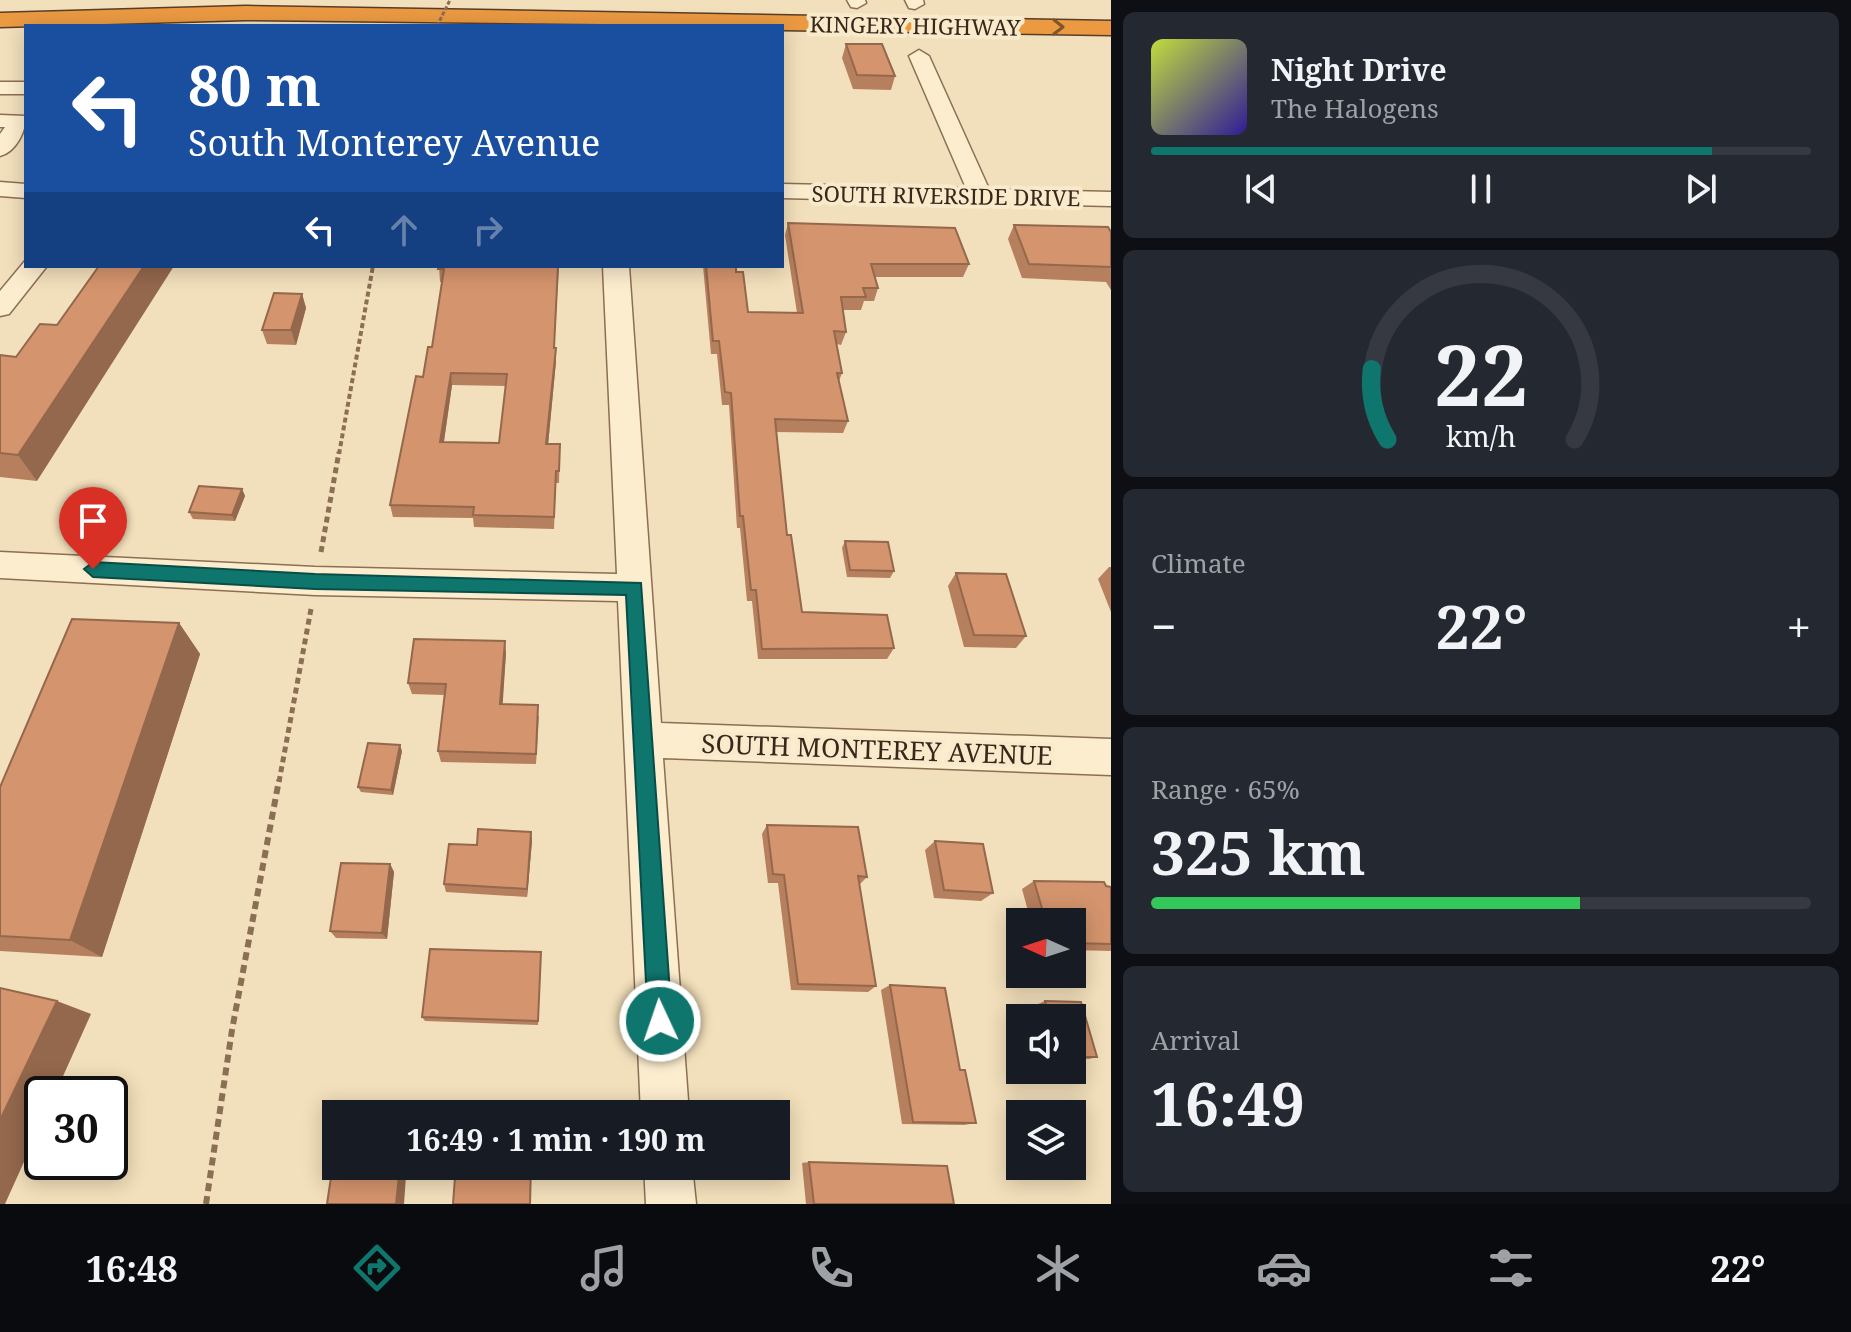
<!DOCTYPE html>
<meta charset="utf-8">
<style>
body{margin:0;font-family:"Noto Serif",serif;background:#242831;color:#f1f3f6;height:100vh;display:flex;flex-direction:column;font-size:30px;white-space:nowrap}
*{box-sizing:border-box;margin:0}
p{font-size:26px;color:#9ea1a6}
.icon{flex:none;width:44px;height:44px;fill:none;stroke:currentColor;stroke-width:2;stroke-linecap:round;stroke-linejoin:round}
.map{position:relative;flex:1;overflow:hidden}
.side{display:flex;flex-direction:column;gap:12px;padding:12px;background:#0d0f14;width:740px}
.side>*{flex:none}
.hud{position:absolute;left:24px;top:24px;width:760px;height:244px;border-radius:0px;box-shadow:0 4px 20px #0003;background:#1a4fa0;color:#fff;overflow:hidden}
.needle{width:52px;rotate:273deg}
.fabs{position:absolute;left:1006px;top:908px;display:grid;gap:16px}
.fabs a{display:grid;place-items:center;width:80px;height:80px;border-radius:0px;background:#171b24;box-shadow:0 4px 20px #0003;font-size:40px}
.speed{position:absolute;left:24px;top:1076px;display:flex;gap:16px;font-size:40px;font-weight:700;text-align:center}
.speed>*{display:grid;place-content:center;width:104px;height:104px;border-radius:50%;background:#171b24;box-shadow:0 4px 20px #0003;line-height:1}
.speed .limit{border:4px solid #111;border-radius:12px;background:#fff;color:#111}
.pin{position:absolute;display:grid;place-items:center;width:68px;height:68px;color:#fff;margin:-82px -34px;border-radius:50% 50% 50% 0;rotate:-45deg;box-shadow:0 0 8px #0007}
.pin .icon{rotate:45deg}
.me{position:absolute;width:88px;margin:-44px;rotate:357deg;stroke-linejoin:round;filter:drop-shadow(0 0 6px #0008)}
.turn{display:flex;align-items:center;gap:28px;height:168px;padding:0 32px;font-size:36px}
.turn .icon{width:104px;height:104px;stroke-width:2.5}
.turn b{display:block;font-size:56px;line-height:68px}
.lanes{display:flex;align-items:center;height:76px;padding:0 32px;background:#0003;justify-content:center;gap:40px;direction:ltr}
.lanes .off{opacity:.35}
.big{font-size:60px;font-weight:700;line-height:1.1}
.side .tile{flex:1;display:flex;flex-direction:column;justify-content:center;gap:12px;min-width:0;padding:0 28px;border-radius:12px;background:#242831}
.side .dial{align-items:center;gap:0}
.dial svg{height:208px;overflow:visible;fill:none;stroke:#363941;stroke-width:7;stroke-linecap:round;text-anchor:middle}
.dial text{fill:#f1f3f6;stroke:none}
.song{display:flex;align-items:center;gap:24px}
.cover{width:96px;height:96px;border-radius:12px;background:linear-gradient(135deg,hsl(70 70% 55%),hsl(250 70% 35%))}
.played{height:8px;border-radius:4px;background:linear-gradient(90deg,#0f766e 85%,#363941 85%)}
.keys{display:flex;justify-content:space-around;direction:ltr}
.heat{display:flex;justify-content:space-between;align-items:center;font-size:44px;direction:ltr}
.charge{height:12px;border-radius:6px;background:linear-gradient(90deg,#34c759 65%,#363941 0)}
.trip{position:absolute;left:322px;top:1100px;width:468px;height:80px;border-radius:0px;background:#171b24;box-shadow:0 4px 20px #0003;font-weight:700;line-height:80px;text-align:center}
.dock{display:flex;height:128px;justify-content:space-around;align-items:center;background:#090b0e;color:#9ea1a6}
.dock .icon{width:56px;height:56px}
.dock .current{color:#0f766e}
.dock b{font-size:36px;color:#f1f3f6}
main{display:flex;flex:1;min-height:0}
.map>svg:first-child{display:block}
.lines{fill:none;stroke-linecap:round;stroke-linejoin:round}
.minor-casing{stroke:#8b6f54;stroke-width:3}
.highway-casing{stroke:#583d29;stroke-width:3}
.path-far2{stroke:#8b6f54;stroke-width:4;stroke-dasharray:5 3;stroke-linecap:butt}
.path-far1{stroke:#8b6f54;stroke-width:5;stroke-dasharray:6 4;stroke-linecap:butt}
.path{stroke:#8b6f54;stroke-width:6;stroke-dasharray:8 5;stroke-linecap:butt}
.minor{fill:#fcedcf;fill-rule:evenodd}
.highway{fill:#eb9a42;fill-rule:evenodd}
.path-bridge{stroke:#8b6f54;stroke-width:3;stroke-dasharray:4 2;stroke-linecap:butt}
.wall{fill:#b67f5e;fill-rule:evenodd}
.shaded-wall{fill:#94684c}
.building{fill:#d4946d;stroke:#94684c;stroke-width:2;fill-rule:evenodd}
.oneway{stroke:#80552a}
.route{fill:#0f766e;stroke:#0a4d48;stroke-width:2}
.labels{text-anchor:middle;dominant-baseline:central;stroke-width:8;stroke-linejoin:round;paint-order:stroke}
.far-street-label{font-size:22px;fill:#38271a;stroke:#f9eacc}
.street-label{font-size:26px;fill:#38271a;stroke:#f9eacc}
</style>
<main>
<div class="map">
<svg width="1111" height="1204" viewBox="0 0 1111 1204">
<rect width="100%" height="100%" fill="#f2dfbb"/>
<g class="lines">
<g class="minor-casing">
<path id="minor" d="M847 0H865L866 3 857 8 851 7Z
M905 0H923L924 4 915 9 909 8Z
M919 50 929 56 989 189 1111 192V206L782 198V184L966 188 909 56Z
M0 82H26V94H0Z
M0 115 26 116C26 131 16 152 0 156V134L5 127H0Z
M0 182 26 184V198L0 196Z
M25 261 26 266H47L9 314 0 316V291Z
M603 266H629L661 723 1111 739V775L663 758 689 1114H641L618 601 315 595 0 578V552L315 567 617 574Z
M644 1166H692L696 1204H646Z"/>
</g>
<g class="highway-casing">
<path id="highway" d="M246 6 1111 21V35L782 30V26L246 20 0 27V13Z"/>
</g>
<path class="path-far2" d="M339 454 373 266"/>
<path class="path-far1" d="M321 552 339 452
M279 782 311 609"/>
<path class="path" d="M206 1204 232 1030 279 780"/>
<use href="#minor" class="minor"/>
<use href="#highway" class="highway"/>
<path class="path-bridge" d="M437 26 450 0"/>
</g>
<path class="wall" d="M846 44 895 76 891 90 853 89 842 58Z
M788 223 969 264 963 277H875L878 288 874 301H864L861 310H843L846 332 841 345 837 344 842 373 839 381 848 421 843 433 776 432 787 535 802 612 894 648 887 659H758L752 601H747L740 528H737L729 405H722L717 354H711L703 266H736L748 312 797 313 785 235Z
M1014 225 1111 232V290L1106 282 1022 278 1008 239Z
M439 266H559L554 348 556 361 548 444H560L559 483H556L554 529 474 527 473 518 393 517 390 505 423 377 432 347 442 282H440ZM452 385 506 386 499 443 444 442Z
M302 294 306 308 296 345 267 344 262 330Z
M0 355 37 481 0 477Z
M242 489 245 496 235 521 193 519 189 512Z
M845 541 894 571 890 578 847 577 842 548Z
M1109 567H1111V612L1098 579Z
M956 573 1026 636 1016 648 964 647 948 586Z
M179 623 200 654 102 957 0 951V787Z
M506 653 502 704 539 716 536 764 441 762 438 751 444 695 412 694 408 683Z
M402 751 393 795 361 792 358 787Z
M767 825 867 877 859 885 876 986 868 992 791 990 778 883H768L762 834Z
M531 832 532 841 527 897 446 892 444 884 477 845Z
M935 841 993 893 981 901 934 898 925 850Z
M390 864 394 872 387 939 336 938 330 931Z
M1034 881 1111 887V951L1072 950V922H1031L1022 889Z
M541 952 538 1025 425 1021 422 1017Z
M890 985 960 1070 976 1123 964 1125 902 1124 881 990Z
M1045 1001 1081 1002 1097 1057 1089 1059H1072V1018H1042L1038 1004Z
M809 1162 954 1204H806L802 1163Z"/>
<path class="shaded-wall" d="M144 266H174L37 481 18 455Z
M302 294 306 308 296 345 291 330Z
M556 348V361L547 456 546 444Z
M451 373 452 385 442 454 440 442Z
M242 489 245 496 235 521 232 515Z
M179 623 200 654 102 957 70 940Z
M505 641 506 653 502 715 500 704Z
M400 745 402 751 393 795 391 790Z
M531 832 532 841 527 897V889Z
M390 864 394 872 387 939 382 933Z
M57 1001 91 1014 55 1094H42V1122L5 1204H0V1120Z
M399 1175 406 1176 404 1204H396Z"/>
<path class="building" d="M846 44H882L895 76 857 75Z
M788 223 955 228 969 264H871L878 288H863L866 297H841L846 332 834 331 842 373H837L848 421 775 419 787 535H791L802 612 887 615 894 648 762 649 756 590H751L743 516H740L731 393 725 392 719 341H713L706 266H736V272H743L748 312 803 313Z
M1014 225 1108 227 1111 232V267L1029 264Z
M99 266H144L18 455 0 453V355L16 357 40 324 57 325Z
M439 266H558L554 348H556L546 444H560L559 471H556L554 517 473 515 474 507 390 505 416 376 423 377 428 347H432L444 269H438ZM451 373 507 374 499 443 440 442Z
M274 293 302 294 291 330H262Z
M199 486 242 489 232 515 189 512Z
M845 541 888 542 894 571 850 570Z
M956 573 1006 574 1026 636 974 635Z
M72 619 179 623 70 940 0 936V787Z
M414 639 505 641 500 704 538 705 536 754 438 751 446 684 408 683Z
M368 743 400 745 391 790 358 787Z
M767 825 858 827 867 877 858 876 876 986 798 984 784 875 773 874Z
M478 829 531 832 527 889 444 884 449 844 477 845Z
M935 841 983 844 993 893 944 890Z
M341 863 390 864 382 933 330 931Z
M1034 881 1104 882 1106 886 1111 887V944L1072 943V922H1046Z
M430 949 541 952 538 1021 422 1017Z
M890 985 945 988 960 1070H965L976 1123 913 1122Z
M0 988 57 1001 0 1120Z
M1045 1001 1081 1002 1097 1057H1072V1018H1049Z
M336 1144V1166H531L530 1204H453L455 1177 399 1175 396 1204H327Z
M809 1162 947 1166 954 1204H814Z"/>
<defs><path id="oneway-chevron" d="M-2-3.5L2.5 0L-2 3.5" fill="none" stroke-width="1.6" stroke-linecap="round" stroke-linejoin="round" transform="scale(2)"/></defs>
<use class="oneway" href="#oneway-chevron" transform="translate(1058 27) rotate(1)"/>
<path class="route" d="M93 562 315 574 641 583 672 1021 668 1029 660 1033 651 1029 648 1021 626 595 315 589 93 577 84 569Z"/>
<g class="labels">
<g class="far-street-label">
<text transform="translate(915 25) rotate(1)">KINGERY HIGHWAY</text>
<text transform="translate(946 195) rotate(1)">SOUTH RIVERSIDE DRIVE</text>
</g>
<g class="street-label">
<text transform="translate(877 749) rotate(2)">SOUTH MONTEREY AVENUE</text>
</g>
</g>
</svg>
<div class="fabs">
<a><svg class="needle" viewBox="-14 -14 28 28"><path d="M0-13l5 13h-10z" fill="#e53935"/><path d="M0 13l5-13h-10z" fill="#9ea1a6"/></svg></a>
<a><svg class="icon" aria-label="sound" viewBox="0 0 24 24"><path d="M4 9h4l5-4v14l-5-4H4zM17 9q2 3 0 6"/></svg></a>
<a><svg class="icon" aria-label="layers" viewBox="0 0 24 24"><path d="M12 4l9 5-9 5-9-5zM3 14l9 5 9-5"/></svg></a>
</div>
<div class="speed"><div class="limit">30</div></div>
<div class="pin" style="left:93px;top:569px;background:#d93025"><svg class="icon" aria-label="arrive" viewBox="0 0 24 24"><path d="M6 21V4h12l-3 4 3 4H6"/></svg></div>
<svg class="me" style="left:660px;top:1021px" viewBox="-20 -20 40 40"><circle r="17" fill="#0f766e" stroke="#fff" stroke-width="3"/><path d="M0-11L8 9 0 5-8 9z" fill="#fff"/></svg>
<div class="trip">16:49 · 1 min · 190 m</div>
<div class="hud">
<div class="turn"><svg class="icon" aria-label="left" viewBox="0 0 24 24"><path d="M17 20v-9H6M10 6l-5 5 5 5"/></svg><div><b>80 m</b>South Monterey Avenue</div></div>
<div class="lanes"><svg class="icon" aria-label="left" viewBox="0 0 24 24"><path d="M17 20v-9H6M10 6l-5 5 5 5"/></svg><svg class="icon off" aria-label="ahead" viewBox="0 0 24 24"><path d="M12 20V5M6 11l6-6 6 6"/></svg><svg class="icon off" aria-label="right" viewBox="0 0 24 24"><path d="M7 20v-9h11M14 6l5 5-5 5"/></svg></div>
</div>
</div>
<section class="side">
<div class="tile">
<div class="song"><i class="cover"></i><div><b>Night Drive</b><p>The Halogens</p></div></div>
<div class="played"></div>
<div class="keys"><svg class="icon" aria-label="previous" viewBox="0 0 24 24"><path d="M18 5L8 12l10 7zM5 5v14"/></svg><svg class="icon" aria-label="pause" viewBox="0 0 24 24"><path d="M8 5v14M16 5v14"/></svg><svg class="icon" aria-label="next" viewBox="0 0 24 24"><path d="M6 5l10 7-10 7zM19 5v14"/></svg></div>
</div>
<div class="tile dial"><svg viewBox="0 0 100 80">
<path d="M14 69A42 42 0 1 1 86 69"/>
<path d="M14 69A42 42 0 0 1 8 42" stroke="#0f766e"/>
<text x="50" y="56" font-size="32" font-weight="700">22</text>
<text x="50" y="72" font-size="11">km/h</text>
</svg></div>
<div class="tile"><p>Climate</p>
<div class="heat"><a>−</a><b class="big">22°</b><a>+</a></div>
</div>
<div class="tile"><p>Range · 65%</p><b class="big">325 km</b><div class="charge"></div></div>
<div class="tile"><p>Arrival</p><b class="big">16:49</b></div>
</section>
</main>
<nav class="dock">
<b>16:48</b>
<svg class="icon current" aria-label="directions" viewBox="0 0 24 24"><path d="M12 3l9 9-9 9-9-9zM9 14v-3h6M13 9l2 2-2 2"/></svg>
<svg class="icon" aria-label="music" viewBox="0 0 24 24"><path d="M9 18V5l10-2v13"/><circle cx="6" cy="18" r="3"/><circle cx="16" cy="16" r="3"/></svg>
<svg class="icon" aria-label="phone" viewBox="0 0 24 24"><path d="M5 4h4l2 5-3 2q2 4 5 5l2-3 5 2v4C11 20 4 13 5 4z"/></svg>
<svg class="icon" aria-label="climate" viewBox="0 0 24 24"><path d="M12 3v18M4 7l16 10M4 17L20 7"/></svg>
<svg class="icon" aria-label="car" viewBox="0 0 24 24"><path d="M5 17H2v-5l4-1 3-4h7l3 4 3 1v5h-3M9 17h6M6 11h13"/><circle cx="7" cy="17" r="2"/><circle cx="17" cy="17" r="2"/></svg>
<svg class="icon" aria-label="filters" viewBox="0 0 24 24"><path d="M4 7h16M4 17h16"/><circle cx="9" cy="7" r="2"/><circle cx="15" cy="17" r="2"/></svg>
<b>22°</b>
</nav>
